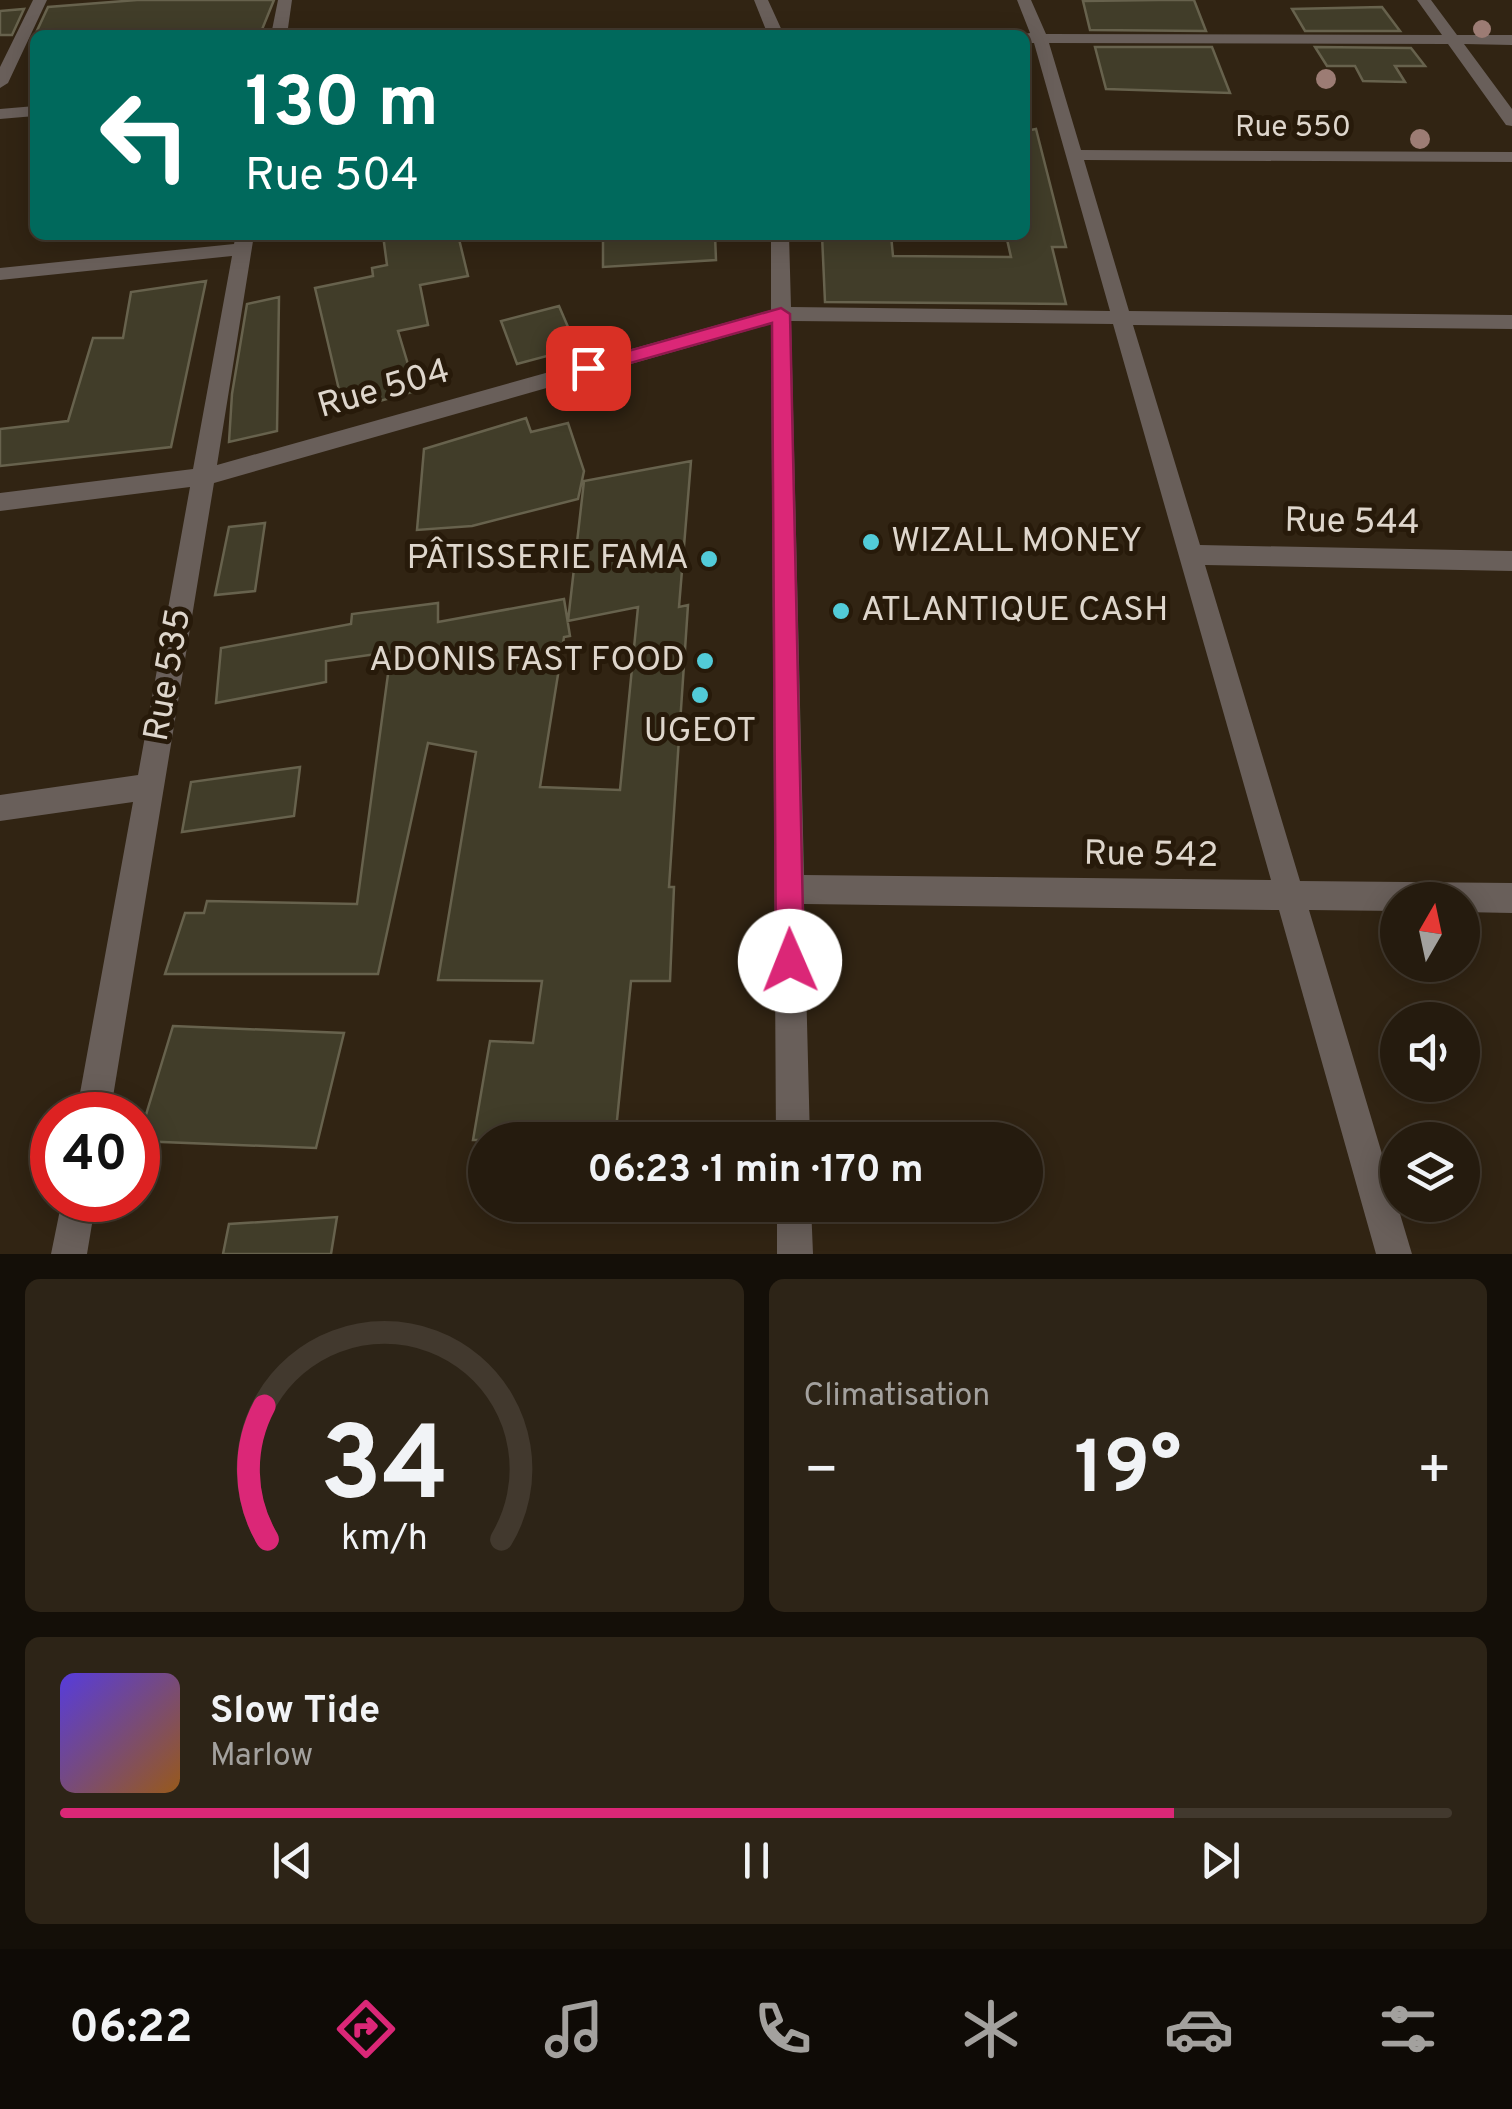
<!DOCTYPE html>
<html lang="fr">
<meta charset="utf-8">
<style>
body{margin:0;font-family:Overpass,sans-serif;background:#2d2417;color:#f1f3f6;height:100vh;display:flex;flex-direction:column;font-size:38px;white-space:nowrap}
*{box-sizing:border-box;margin:0}
p{font-size:32px;color:#a3a19e}
.icon{flex:none;width:55px;height:55px;fill:none;stroke:currentColor;stroke-width:2;stroke-linecap:round;stroke-linejoin:round}
.map{position:relative;height:1254px;overflow:hidden}
.sheet{display:flex;flex-direction:column;gap:25px;padding:25px;background:#140f08;flex:1}
.sheet>*{flex:none}
.top-card{position:absolute;left:30px;top:30px;width:1000px;height:210px;border-radius:15px;box-shadow:0 5px 25px #0003,0 0 0 2px #42392e;background:#00695c;color:#fff;overflow:hidden}
.needle{width:65px;rotate:9deg}
.controls{position:absolute;left:1380px;top:882px;display:grid;gap:20px}
.controls a{display:grid;place-items:center;width:100px;height:100px;border-radius:50%;background:#251b0e;box-shadow:0 5px 25px #0003,0 0 0 2px #42392e;font-size:50px}
.speed{position:absolute;left:30px;top:1092px;display:flex;gap:20px;font-size:50px;font-weight:700;text-align:center}
.speed>*{display:grid;place-content:center;width:130px;height:130px;border-radius:50%;background:#251b0e;box-shadow:0 5px 25px #0003,0 0 0 2px #42392e;line-height:1}
.speed .limit{border:15px solid #d22;background:#fff;color:#111}
.pin{position:absolute;display:grid;place-items:center;width:85px;height:85px;color:#fff;margin:-42px;border-radius:20px;box-shadow:0 5px 15px #0006}
.me{position:absolute;width:110px;margin:-55px;rotate:359deg;stroke-linejoin:round;filter:drop-shadow(0 0 8px #0008)}
.turn{display:flex;align-items:center;gap:35px;height:210px;padding:0 50px;font-size:45px}
.turn .icon{width:130px;height:130px;stroke-width:2.5}
.turn b{display:block;font-size:70px;line-height:85px}
.big{font-size:75px;font-weight:700;line-height:1.1}
.sheet .card{flex:1;display:flex;flex-direction:column;justify-content:center;gap:15px;min-width:0;padding:0 35px;border-radius:15px;background:#2d2417}
.sheet .dial{align-items:center;gap:0}
.dial svg{height:260px;overflow:visible;fill:none;stroke:#42392e;stroke-width:7;stroke-linecap:round;text-anchor:middle}
.dial text{fill:#f1f3f6;stroke:none}
.song{display:flex;align-items:center;gap:30px}
.cover{width:120px;height:120px;border-radius:15px;background:linear-gradient(135deg,hsl(250 70% 55%),hsl(30 70% 35%))}
.played{height:10px;border-radius:5px;background:linear-gradient(90deg,#db2777 80%,#42392e 80%)}
.keys{display:flex;justify-content:space-around;direction:ltr}
.heat{display:flex;justify-content:space-between;align-items:center;font-size:55px;direction:ltr}
.sheet .tiles{flex:1;display:grid;gap:25px;grid-template-columns:1fr 1fr}
.card:last-child{grid-column:span 2}
.trip{position:absolute;left:468px;top:1122px;width:575px;height:100px;border-radius:50px;background:#251b0e;box-shadow:0 5px 25px #0003,0 0 0 2px #42392e;font-weight:700;line-height:100px;text-align:center}
.tab-bar{display:flex;height:160px;justify-content:space-around;align-items:center;background:#0f0b06;color:#a3a19e}
.tab-bar .icon{width:70px;height:70px}
.tab-bar .selected{color:#db2777}
.tab-bar b{font-size:45px;color:#f1f3f6}
.map>svg:first-child{display:block}
.building{fill:#413d29;stroke:#67624d;stroke-width:2.5}
.lines{fill:none;stroke-linecap:round;stroke-linejoin:round}
.minor{fill:#695f5a;fill-rule:evenodd}
.tree{fill:#9c7c74}
.route{fill:#db2777;stroke:#8e194d;stroke-width:2.5}
.poi-dot{fill:#52cbd8;stroke:#271a0a;stroke-width:4}
.labels{text-anchor:middle;dominant-baseline:central;stroke-width:10;stroke-linejoin:round;paint-order:stroke}
.far-street-label{font-size:30px;fill:#ded6cc;stroke:#271a0a}
.street-label{font-size:35px;fill:#ded6cc;stroke:#271a0a}
.poi-label{font-size:35px;fill:#ded6cc;stroke:#271a0a;text-anchor:start}
</style>
<div class="map">
<svg width="1512" height="1254" viewBox="0 0 1512 1254">
<rect width="100%" height="100%" fill="#312413"/>
<path class="building" d="M137 0H274L261 32 35 35 48 7Z
M1158 0H1194L1206 31 1090 30 1083 1Z
M1382 7 1400 31H1305L1292 9Z
M24 9 12 35H0V11Z
M1095 47H1212L1230 93 1106 89Z
M1315 47 1411 48 1425 66H1395L1405 82 1363 81 1355 66H1327Z
M1036 129 1066 247H1052L1066 304 825 302 822 235H891L893 256 1011 257 1006 235H1025V131Z
M383 235H458L468 276 420 285 428 325 398 331 416 391 344 411 315 288 373 276 372 268 387 265Z
M603 235H715L716 260 603 267Z
M206 281 171 447 0 466V429L68 421 93 338H123L131 292Z
M279 297 277 431 229 442 232 394 247 304Z
M559 306 577 348 517 364 501 321Z
M526 418 531 432 568 423 584 471 578 499 472 526 417 530 424 449Z
M691 461 679 607 688 605 669 887H674L670 981H631L615 1140H473L490 1041 533 1043 542 981 438 980 476 752 428 743 378 974H165L185 913H204L207 901 357 904 391 652 326 661V682L216 703 221 648 351 624 352 614 438 603V622L564 599 570 636 564 637 540 787 620 790 638 607 568 621 584 481Z
M265 523 255 591 215 595 229 527Z
M300 767 294 816 182 832 191 782Z
M173 1026 344 1033 316 1148 138 1141Z
M337 1217 331 1254H223L229 1224Z"/>
<g class="lines">
<path class="minor" d="M33 0H47L8 83 0 88V67Z
M278 0H292L287 35H271Z
M754 0H768L784 35H768Z
M1017 0H1031L1046 34 1442 35 1417 0H1431L1457 35H1512V45L1464 44 1512 109V126L1506 125 1448 44 1049 43 1081 150 1512 152V162L1084 160 1129 311 1512 315V329L1133 325 1200 545 1512 551V571L1205 565 1300 881 1512 883V913L1462 912V900H1398V911L1309 910 1412 1254H1376L1279 910 804 904 810 1140H776L771 324 214 483 110 1115H76L133 802 0 821V795L138 775 190 487 0 511V493L193 469 232 256 0 280V268L234 244 236 235H254L217 465 771 310V235H789L791 307 1110 311 1034 43H1025V35H1019L1030 33ZM791 321 1113 324 1271 880 804 875Z
M35 106V116L0 119V109Z
M62 1200H96L87 1254H51Z
M777 1205H811L813 1254H777Z"/>
</g>
<g class="tree">
<circle cx="1482" cy="29" r="9"/>
<circle cx="1326" cy="79" r="10"/>
<circle cx="1420" cy="139" r="10"/>
</g>
<path class="route" d="M781 308 790 314 804 961 800 971 790 975 780 971 776 961 772 323 588 375 579 368 582 364Z"/>
<g class="poi-dot">
<circle cx="871" cy="542" r="10"/>
<circle cx="709" cy="559" r="10"/>
<circle cx="841" cy="611" r="10"/>
<circle cx="705" cy="661" r="10"/>
<circle cx="700" cy="695" r="10"/>
</g>
<g class="labels">
<g class="far-street-label">
<text x="1293" y="128">Rue 550</text>
</g>
<g class="street-label">
<text transform="translate(384 390) rotate(-16)">Rue 504</text>
<text transform="translate(1352 523) rotate(1)">Rue 544</text>
<text transform="translate(169 675) rotate(-80)">Rue 535</text>
<text transform="translate(1151 856) rotate(1)">Rue 542</text>
</g>
<g class="poi-label">
<text x="891" y="542">WIZALL MONEY</text>
<text x="689" y="559" text-anchor="end">PÂTISSERIE FAMA</text>
<text x="861" y="611">ATLANTIQUE CASH</text>
<text x="685" y="661" text-anchor="end">ADONIS FAST FOOD</text>
<text x="700" y="732" text-anchor="middle">UGEOT</text>
</g>
</g>
</svg>
<div class="controls">
<a><svg class="needle" viewBox="-14 -14 28 28"><path d="M0-13l5 13h-10z" fill="#e53935"/><path d="M0 13l5-13h-10z" fill="#a3a19e"/></svg></a>
<a><svg class="icon" aria-label="sound" viewBox="0 0 24 24"><path d="M4 9h4l5-4v14l-5-4H4zM17 9q2 3 0 6"/></svg></a>
<a><svg class="icon" aria-label="layers" viewBox="0 0 24 24"><path d="M12 4l9 5-9 5-9-5zM3 14l9 5 9-5"/></svg></a>
</div>
<div class="speed"><div class="limit">40</div></div>
<div class="pin" style="left:588px;top:368px;background:#d93025"><svg class="icon" aria-label="arrive" viewBox="0 0 24 24"><path d="M6 21V4h12l-3 4 3 4H6"/></svg></div>
<svg class="me" style="left:790px;top:961px" viewBox="-20 -20 40 40"><circle r="19" fill="#fff"/><path d="M0-13L10 11 0 6-10 11z" fill="#db2777"/></svg>
<div class="trip">06:23 · 1 min · 170 m</div>
<div class="top-card">
<div class="turn"><svg class="icon" aria-label="left" viewBox="0 0 24 24"><path d="M17 20v-9H6M10 6l-5 5 5 5"/></svg><div><b>130 m</b>Rue 504</div></div>
</div>
</div>
<section class="sheet">
<div class="tiles">
<div class="card dial"><svg viewBox="0 0 100 80">
<path d="M14 69A42 42 0 1 1 86 69"/>
<path d="M14 69A42 42 0 0 1 13 28" stroke="#db2777"/>
<text x="50" y="56" font-size="32" font-weight="700">34</text>
<text x="50" y="72" font-size="11">km/h</text>
</svg></div>
<div class="card"><p>Climatisation</p>
<div class="heat"><a>−</a><b class="big">19°</b><a>+</a></div>
</div>
<div class="card">
<div class="song"><i class="cover"></i><div><b>Slow Tide</b><p>Marlow</p></div></div>
<div class="played"></div>
<div class="keys"><svg class="icon" aria-label="previous" viewBox="0 0 24 24"><path d="M18 5L8 12l10 7zM5 5v14"/></svg><svg class="icon" aria-label="pause" viewBox="0 0 24 24"><path d="M8 5v14M16 5v14"/></svg><svg class="icon" aria-label="next" viewBox="0 0 24 24"><path d="M6 5l10 7-10 7zM19 5v14"/></svg></div>
</div>
</div>
</section>
<nav class="tab-bar">
<b>06:22</b>
<svg class="icon selected" aria-label="directions" viewBox="0 0 24 24"><path d="M12 3l9 9-9 9-9-9zM9 14v-3h6M13 9l2 2-2 2"/></svg>
<svg class="icon" aria-label="music" viewBox="0 0 24 24"><path d="M9 18V5l10-2v13"/><circle cx="6" cy="18" r="3"/><circle cx="16" cy="16" r="3"/></svg>
<svg class="icon" aria-label="phone" viewBox="0 0 24 24"><path d="M5 4h4l2 5-3 2q2 4 5 5l2-3 5 2v4C11 20 4 13 5 4z"/></svg>
<svg class="icon" aria-label="climate" viewBox="0 0 24 24"><path d="M12 3v18M4 7l16 10M4 17L20 7"/></svg>
<svg class="icon" aria-label="car" viewBox="0 0 24 24"><path d="M5 17H2v-5l4-1 3-4h7l3 4 3 1v5h-3M9 17h6M6 11h13"/><circle cx="7" cy="17" r="2"/><circle cx="17" cy="17" r="2"/></svg>
<svg class="icon" aria-label="filters" viewBox="0 0 24 24"><path d="M4 7h16M4 17h16"/><circle cx="9" cy="7" r="2"/><circle cx="15" cy="17" r="2"/></svg>
</nav>
